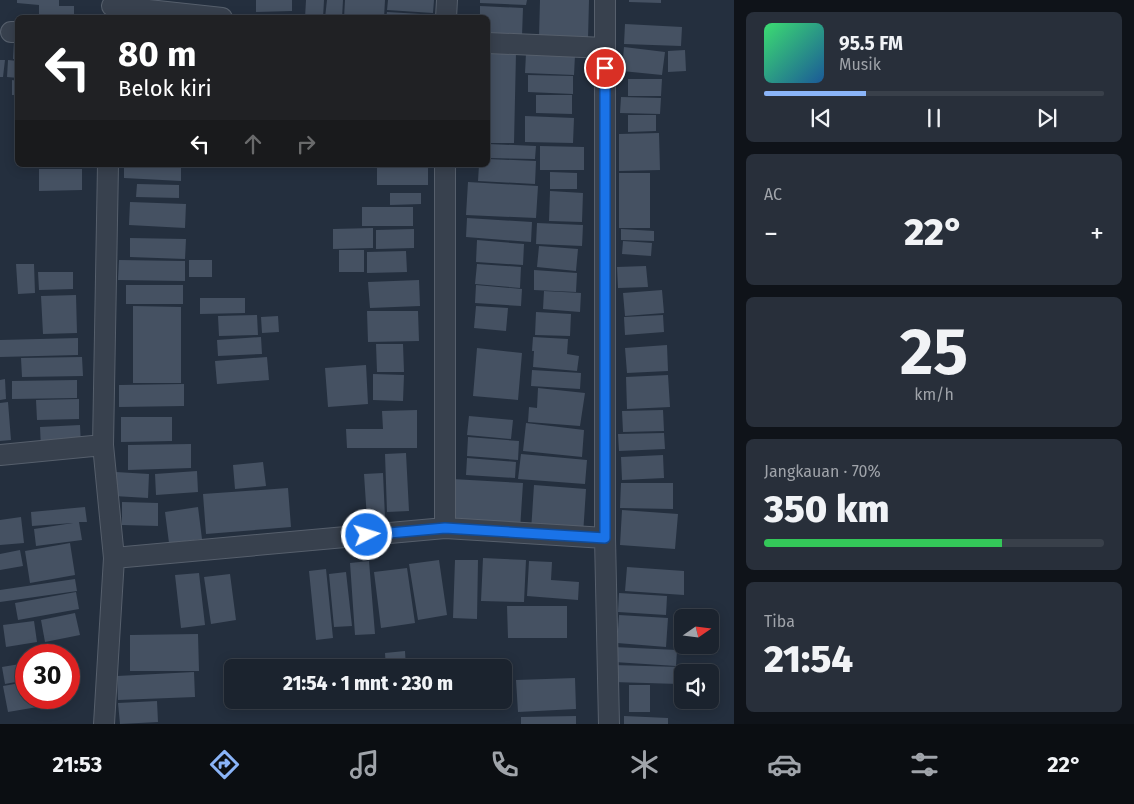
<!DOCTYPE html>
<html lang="id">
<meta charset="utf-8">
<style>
body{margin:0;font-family:"Fira Sans",sans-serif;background:#282f3a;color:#f1f3f6;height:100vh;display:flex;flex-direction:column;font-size:19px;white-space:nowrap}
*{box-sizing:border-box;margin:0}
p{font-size:16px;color:#a0a4aa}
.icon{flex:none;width:28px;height:28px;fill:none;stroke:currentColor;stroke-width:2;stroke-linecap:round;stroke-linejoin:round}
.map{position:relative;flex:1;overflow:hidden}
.details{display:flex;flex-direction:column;gap:12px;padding:12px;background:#0f1319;width:400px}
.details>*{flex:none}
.guide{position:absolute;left:15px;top:15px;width:475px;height:152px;border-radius:8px;box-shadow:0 2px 12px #0003,0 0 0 1px #39404a;background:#202124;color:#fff;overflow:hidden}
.needle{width:32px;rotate:76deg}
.fabs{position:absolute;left:674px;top:609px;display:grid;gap:10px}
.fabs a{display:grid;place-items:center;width:45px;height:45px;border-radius:8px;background:#1b232e;box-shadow:0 2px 12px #0003,0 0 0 1px #39404a;font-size:25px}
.speed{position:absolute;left:15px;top:644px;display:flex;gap:10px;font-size:25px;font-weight:700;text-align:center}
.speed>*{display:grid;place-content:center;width:65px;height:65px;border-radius:50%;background:#1b232e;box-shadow:0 2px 12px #0003,0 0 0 1px #39404a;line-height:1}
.speed .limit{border:8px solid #d22;background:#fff;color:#111}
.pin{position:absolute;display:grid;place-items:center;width:42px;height:42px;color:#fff;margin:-21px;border:2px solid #fff;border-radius:50%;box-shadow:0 1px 5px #0007}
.me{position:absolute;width:55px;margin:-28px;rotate:85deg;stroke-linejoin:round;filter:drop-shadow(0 0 4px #0008)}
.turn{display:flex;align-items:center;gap:18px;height:105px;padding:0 20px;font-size:22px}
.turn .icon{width:65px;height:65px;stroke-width:2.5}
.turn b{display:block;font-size:35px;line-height:42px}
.lanes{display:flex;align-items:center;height:48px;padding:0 20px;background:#0003;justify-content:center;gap:25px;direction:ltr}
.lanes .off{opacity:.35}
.big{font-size:38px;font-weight:800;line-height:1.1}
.details .tile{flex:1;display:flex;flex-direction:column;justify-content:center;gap:8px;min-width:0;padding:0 18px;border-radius:8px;background:#282f3a}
.details .dial{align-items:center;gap:0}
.dial b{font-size:65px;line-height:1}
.song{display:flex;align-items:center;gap:15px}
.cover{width:60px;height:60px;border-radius:8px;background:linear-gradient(135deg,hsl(140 70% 55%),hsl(210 70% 35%))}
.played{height:5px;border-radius:2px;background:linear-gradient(90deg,#8ab4f8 30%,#39404a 30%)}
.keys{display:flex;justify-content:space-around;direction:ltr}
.heat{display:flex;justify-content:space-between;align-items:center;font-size:28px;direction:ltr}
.charge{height:8px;border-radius:4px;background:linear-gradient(90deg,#34c759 70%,#39404a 0)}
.trip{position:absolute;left:224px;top:659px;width:288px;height:50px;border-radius:8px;background:#1b232e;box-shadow:0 2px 12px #0003,0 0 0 1px #39404a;font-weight:800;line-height:50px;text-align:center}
.tabs{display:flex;height:80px;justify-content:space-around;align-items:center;background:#0b0e12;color:#a0a4aa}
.tabs .icon{width:35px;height:35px}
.tabs .active{color:#8ab4f8}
.tabs b{font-size:22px;color:#f1f3f6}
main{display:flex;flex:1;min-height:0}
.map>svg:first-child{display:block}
.building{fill:#455162}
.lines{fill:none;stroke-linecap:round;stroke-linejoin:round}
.minor-casing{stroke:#565f6c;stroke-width:22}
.minor{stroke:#38414e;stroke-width:20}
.route-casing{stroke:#114b97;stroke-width:12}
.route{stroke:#1a73e8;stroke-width:9}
</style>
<main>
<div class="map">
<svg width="734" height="724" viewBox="0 0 734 724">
<rect width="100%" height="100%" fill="#242f3e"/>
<path class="building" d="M17 0H59V6H74V18H39V5L17 3Z
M256 0H292V11L256 12Z
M306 0H324L323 18H305Z
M327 0H343L342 18H325Z
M345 0H385L384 18H344Z
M388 0H434L433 13 387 10Z
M480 0H527L526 5 480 3Z
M540 0H589L588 39 539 37Z
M629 0H661V3L629 2Z
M480 6 523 8 522 36 488 35V18H480Z
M387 12 438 15V18H386Z
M625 24 682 27 681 46 624 44Z
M14 41H18V59H13Z
M624 47 665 52 662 75 622 71Z
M685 50 686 71 668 72V51Z
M488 52 516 53 514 143H488Z
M526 53 575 55 574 75 525 73Z
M0 60H5L3 77H0Z
M8 60 18 61V78L7 77Z
M528 75 573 76V94L528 92Z
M628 79H662L661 96H628Z
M12 80 18 81V95H12Z
M536 95H572V114L536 113Z
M621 97 661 98 660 114 620 113Z
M628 115H656V131L628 132Z
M525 116 574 118 573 143 525 142Z
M659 133 660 170 619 171V134Z
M488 144 536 146 535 159 488 158Z
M540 146 584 147V170H540Z
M488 159 536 161 535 184 478 181 479 165H488Z
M124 165H181V181L124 178Z
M377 165H428V185H377Z
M39 169H82V190L39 191Z
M550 172 577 173V189H550Z
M619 173H650V228H619Z
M468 182 538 186 536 218 466 215Z
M137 184 179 185V198L136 197Z
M550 191 583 193 582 222 549 221Z
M390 193H421V204L390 205Z
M130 202 186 204 185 228 129 225Z
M362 207H413V226H362Z
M467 218 532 222 531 242 466 237Z
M537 223 583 225 582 246 536 244Z
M373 228V248L333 249V229Z
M414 229V248L376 249V230Z
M621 229 654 231V241L621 240Z
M130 238 186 239 185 259 130 257Z
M477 240 524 244 523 265 476 262Z
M623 241 652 243 651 256 622 254Z
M539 246 578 249 576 271 537 267Z
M339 250H364V272H339Z
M406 251 407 272 367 273V252Z
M119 260 185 261V281L118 280Z
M189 260H212V277H189Z
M16 264H34L35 293 18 294Z
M477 264 521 267 520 288 475 284Z
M646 266 648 287 618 288 617 267Z
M534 270 577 273 576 292 534 290Z
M38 272H73V289L39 290Z
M419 280 420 306 370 308 368 282Z
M126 285H183V304H126Z
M476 285 522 289 521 306 475 303Z
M662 290 664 313 625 316 623 293Z
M544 291 581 293 580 312 543 309Z
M76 295 77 333 43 334 41 296Z
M200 298H245V313L200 314Z
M133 306 181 307V383H133Z
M476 306 508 308 506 331 474 328Z
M367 311H418L419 341 368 342Z
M536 312 571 314 570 336 535 335Z
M257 315 258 335 219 336 218 316Z
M663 315 664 332 625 335 624 317Z
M278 316 279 332 262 333 261 317Z
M261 337 262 354 218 356 217 340Z
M533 337 568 339 567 354 579 356 577 371 533 367 534 351H532Z
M78 338V355L0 357V340Z
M376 344H403L404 372H377Z
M667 345 668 371 627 373 625 348Z
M477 348 522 353 518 400 473 396Z
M82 357 83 376 22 377 21 358Z
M267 357 269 380 217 384 215 361Z
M366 365 368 404 328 407 325 368Z
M532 370 581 373 580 389 531 386Z
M373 374 404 375 403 401 373 400Z
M668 375 670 407 627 409 626 377Z
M5 379 6 399 0 400V380Z
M77 380V398L12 399V381Z
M184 384V406L119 407V385Z
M538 388 585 393 580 426 528 422 529 407 537 408Z
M79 399V419L37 420 36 400Z
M8 402 11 440 0 441V403Z
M417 410V448H347L346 429H383L382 411Z
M663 410 664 431 623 432 622 411Z
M469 416 513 420 511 439 467 435Z
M121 417H172V441L121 442Z
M526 423 584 430 582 457 523 451Z
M80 425 81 446 41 448 40 427Z
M664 433 665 449 619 451 618 434Z
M468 437 519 441 518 460 467 456Z
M191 444V468L128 470V445Z
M406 453 409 511 387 512 385 454Z
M521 454 587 460 585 484 518 479Z
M663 455 664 478 622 480 621 457Z
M467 458 516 462 515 478 466 475Z
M263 462 266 486 235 489 233 465Z
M197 471 198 492 156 495 155 474Z
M116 472 149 474 148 498 114 496Z
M383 473 385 518 367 519 364 474Z
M452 479 523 483 520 530 449 525Z
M621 483H673V509L620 508Z
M534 485 586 489 583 535 531 531Z
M288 488 291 527 206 534 203 494Z
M122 502 158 503V526L122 525Z
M85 507 87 522H79L82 540 36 546 34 529 73 523 32 526 31 512Z
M198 507 202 539 169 543 165 512Z
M622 510 678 514 675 549 620 545Z
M21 517 24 543 0 545V520Z
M70 543 75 575 30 583 25 551Z
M20 550 23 566 0 570V554Z
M483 558 526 560 524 602 481 601Z
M439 560 447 615 418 620 409 564Z
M455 560H478L477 619 453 618Z
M369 561 375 634 355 635 350 563Z
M529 561 552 562 551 580 579 582 578 600 527 596Z
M627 567 684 571V595L625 591Z
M407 568 415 623 381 628 374 572Z
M326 569 333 638 316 640 309 571Z
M346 572 352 626 334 627 329 574Z
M199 573 205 625 181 628 175 575Z
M230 574 236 620 211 624 204 577Z
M75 579 77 591 0 602V590Z
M76 592 79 609 18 620 15 603Z
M619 593 667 596 666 615 618 612Z
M507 606H567V638H508Z
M75 613 80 635 45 642 41 620Z
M619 615 668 618 666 647 617 643Z
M34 621 37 642 6 647 3 625Z
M198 634 199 671H130V635Z
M614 647 677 650 676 666 614 662Z
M405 651 406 668H386L385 653Z
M26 663V680L5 684 2 667Z
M613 665 680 667 679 684 613 682Z
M194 672 195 697 118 700 117 676Z
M575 678 576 709 518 712 516 680Z
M26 682V698H66L67 702 8 712 3 686Z
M629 685H650V712H629Z
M157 701 158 722 120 724 118 703Z
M576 716V724H521V717Z
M624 716 668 718V724H624Z"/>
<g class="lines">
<g class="minor-casing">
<path id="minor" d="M605 0V538L609 724
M112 6 222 18
M446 18 447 0
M11 32H18
M488 43 605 48
M0 455 103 445
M445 528V165
M114 558 445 528 605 538
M104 724 114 558 103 445 108 165"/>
</g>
<use href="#minor" class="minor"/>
</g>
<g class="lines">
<g class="route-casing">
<path id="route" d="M367 535 445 528 605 538V68"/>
</g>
<use href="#route" class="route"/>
</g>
</svg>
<div class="fabs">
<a><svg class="needle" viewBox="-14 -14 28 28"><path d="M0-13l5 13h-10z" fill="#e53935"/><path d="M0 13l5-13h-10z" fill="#a0a4aa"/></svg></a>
<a><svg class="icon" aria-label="sound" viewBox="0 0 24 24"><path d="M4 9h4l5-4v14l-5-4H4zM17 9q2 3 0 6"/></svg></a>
</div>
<div class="speed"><div class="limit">30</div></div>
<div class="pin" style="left:605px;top:68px;background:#d93025"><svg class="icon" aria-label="arrive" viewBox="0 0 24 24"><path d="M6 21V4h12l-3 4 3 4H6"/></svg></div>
<svg class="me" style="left:367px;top:535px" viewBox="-20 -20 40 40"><circle r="17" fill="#1a73e8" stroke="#fff" stroke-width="3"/><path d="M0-11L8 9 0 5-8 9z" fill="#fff"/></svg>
<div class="trip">21:54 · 1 mnt · 230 m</div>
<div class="guide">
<div class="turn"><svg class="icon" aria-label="left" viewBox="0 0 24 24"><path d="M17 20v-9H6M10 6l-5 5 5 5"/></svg><div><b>80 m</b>Belok kiri</div></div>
<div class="lanes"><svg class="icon" aria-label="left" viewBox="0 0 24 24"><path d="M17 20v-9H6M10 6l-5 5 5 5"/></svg><svg class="icon off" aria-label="ahead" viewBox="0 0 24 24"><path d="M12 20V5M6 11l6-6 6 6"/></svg><svg class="icon off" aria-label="right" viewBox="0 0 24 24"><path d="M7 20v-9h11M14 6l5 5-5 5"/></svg></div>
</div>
</div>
<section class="details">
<div class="tile">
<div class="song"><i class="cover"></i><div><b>95.5 FM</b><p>Musik</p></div></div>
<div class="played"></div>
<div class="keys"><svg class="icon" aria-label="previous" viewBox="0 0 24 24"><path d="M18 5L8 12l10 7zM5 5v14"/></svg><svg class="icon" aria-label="pause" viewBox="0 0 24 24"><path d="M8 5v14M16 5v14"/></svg><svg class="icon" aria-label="next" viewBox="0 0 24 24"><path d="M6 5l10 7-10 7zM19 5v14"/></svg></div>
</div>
<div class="tile"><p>AC</p>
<div class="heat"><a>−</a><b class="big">22°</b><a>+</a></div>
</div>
<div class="tile dial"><b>25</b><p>km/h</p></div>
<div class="tile"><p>Jangkauan · 70%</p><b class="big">350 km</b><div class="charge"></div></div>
<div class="tile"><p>Tiba</p><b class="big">21:54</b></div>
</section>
</main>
<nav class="tabs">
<b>21:53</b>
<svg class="icon active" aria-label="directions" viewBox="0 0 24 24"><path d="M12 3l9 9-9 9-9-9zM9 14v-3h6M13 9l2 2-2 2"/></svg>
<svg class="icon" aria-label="music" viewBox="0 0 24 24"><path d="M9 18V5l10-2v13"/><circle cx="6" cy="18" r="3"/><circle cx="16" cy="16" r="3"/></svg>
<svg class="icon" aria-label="phone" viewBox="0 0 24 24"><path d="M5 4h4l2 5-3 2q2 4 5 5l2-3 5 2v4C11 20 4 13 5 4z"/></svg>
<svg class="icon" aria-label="climate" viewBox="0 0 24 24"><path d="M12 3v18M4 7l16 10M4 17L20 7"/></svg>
<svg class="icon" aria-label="car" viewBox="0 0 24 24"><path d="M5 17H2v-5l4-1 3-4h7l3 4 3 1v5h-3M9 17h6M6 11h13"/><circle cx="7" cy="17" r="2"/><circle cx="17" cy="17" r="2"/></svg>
<svg class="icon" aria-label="filters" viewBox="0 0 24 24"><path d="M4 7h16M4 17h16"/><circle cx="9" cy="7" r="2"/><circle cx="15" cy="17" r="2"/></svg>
<b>22°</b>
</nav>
